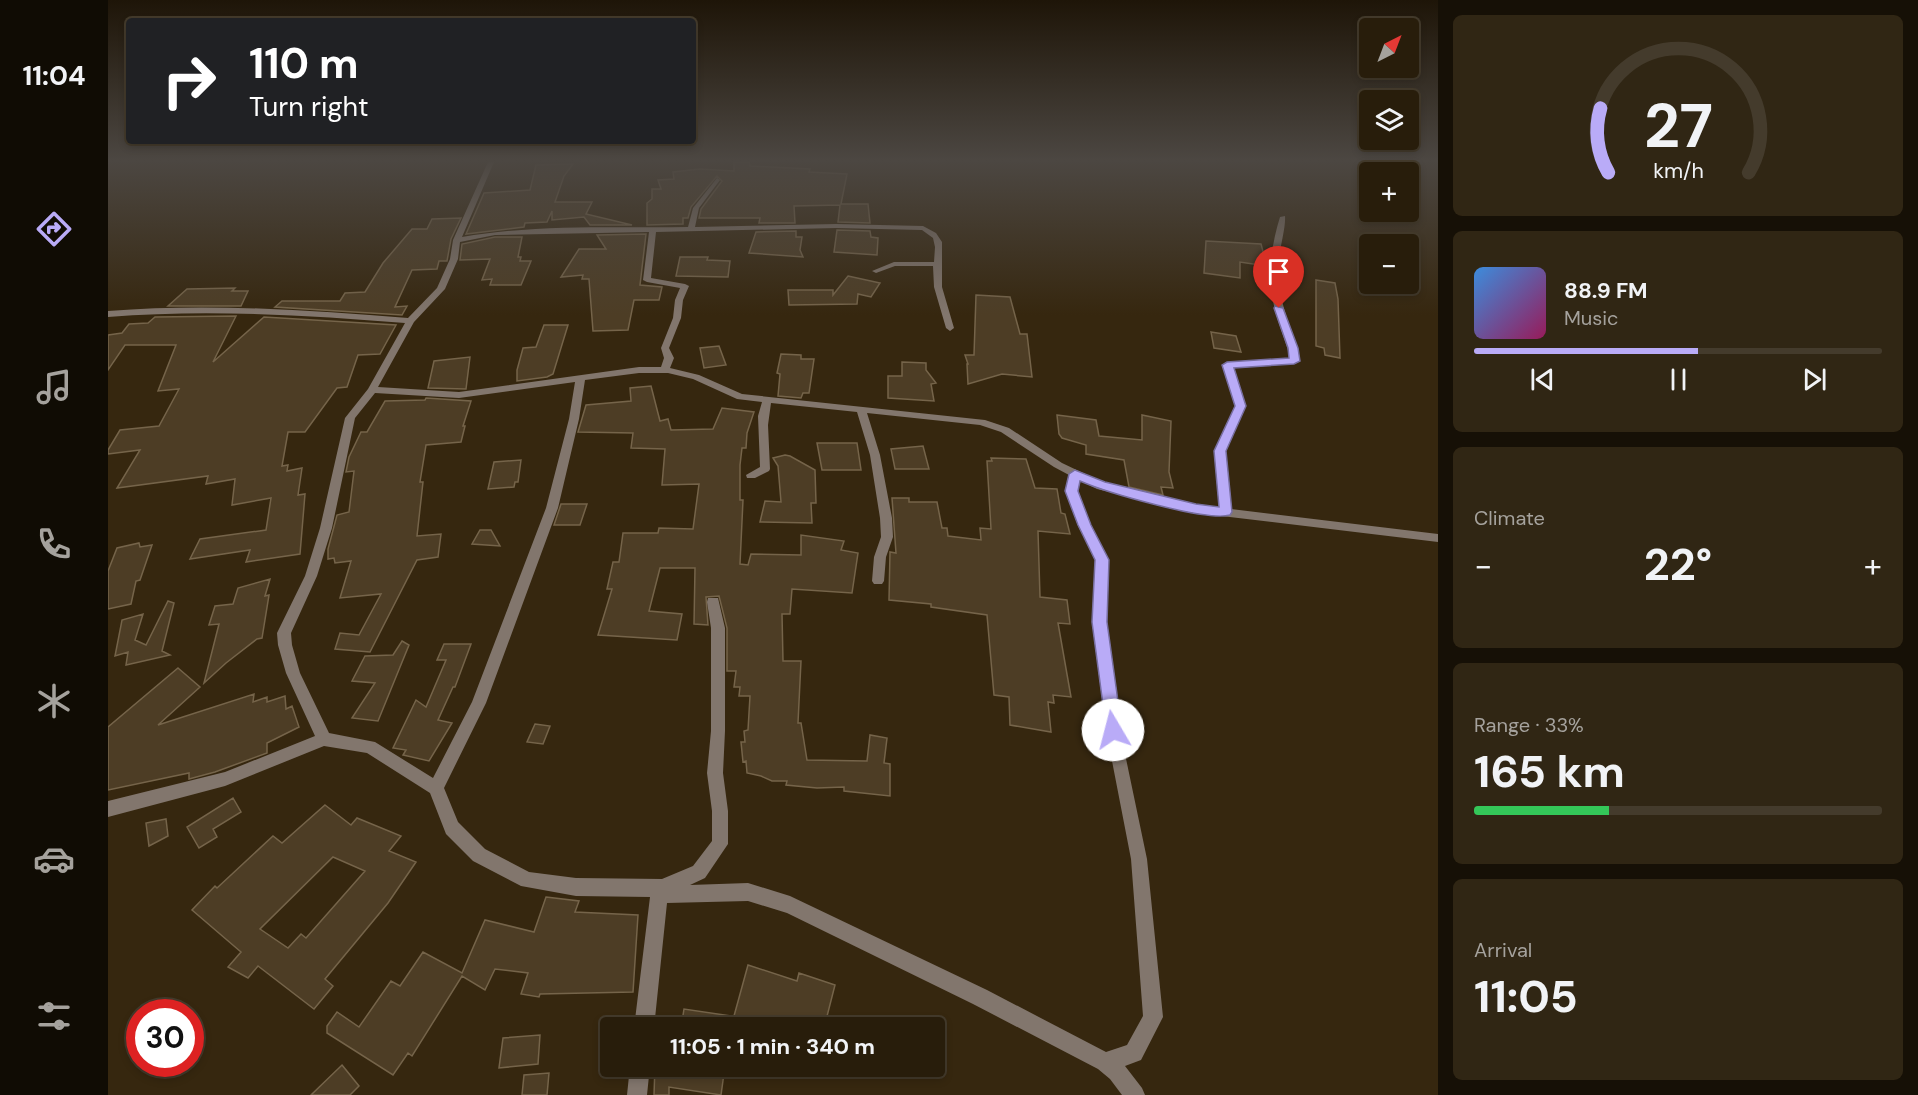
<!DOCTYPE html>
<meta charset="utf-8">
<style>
body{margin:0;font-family:"DM Sans",sans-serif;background:#302614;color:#f1f3f6;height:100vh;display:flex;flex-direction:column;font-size:22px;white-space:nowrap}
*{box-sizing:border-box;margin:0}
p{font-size:20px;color:#a5a29d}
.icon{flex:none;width:33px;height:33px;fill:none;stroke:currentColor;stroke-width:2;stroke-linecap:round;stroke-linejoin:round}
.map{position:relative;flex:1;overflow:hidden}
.details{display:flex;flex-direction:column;gap:15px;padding:15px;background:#161006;width:480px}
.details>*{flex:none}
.banner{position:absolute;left:18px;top:18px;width:570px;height:126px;border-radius:6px;box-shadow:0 3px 9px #0003,0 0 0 2px #443b2c;background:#202124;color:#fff;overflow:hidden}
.needle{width:39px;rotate:42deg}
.tools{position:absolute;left:1251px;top:18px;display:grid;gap:12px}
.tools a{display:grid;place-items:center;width:60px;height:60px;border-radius:6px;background:#281d0b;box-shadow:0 3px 9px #0003,0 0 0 2px #443b2c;font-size:30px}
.speed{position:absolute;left:18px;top:999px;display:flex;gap:12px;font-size:30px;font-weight:700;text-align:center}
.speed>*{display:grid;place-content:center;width:78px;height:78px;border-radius:50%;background:#281d0b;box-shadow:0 3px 9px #0003,0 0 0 2px #443b2c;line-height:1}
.speed .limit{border:9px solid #d22;background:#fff;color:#111}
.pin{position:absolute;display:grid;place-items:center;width:51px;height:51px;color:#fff;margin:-62px -26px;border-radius:50% 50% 50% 0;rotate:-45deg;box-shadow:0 0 6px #0007}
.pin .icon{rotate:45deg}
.me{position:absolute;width:66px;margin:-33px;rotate:352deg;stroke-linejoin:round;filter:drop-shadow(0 0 4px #0008)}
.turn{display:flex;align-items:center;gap:21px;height:126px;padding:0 24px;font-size:27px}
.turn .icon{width:78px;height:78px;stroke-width:2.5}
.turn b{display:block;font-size:42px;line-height:51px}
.big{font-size:45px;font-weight:700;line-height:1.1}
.details .widget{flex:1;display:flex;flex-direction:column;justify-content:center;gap:9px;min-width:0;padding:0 21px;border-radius:9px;background:#302614}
.details .dial{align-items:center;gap:0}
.dial svg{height:156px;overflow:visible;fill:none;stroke:#443b2c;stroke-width:7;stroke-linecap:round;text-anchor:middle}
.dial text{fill:#f1f3f6;stroke:none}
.song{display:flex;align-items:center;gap:18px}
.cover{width:72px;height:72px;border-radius:9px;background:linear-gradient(135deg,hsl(210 70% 55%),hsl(330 70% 35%))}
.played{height:6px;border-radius:3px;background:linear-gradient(90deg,#b9abf7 55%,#443b2c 55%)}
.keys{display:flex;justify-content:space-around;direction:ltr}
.heat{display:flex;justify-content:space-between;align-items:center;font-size:33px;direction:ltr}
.charge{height:9px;border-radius:4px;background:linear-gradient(90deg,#34c759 33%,#443b2c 0)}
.trip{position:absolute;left:492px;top:1017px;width:345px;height:60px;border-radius:6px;background:#281d0b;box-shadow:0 3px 9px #0003,0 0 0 2px #443b2c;font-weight:700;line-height:60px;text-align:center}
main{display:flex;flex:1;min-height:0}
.dock{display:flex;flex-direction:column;width:108px;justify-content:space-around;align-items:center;background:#100c04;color:#a5a29d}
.dock .icon{width:42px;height:42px}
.dock .selected{color:#b9abf7}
.dock b{font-size:27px;color:#f1f3f6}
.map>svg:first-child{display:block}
.building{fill:#4d3d25;stroke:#75644a;stroke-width:1.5;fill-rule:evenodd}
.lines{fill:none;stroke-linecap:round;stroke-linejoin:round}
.minor{fill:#82766d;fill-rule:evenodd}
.route{fill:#b9abf7;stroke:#786fa1;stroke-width:1.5}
</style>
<main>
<nav class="dock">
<b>11:04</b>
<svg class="icon selected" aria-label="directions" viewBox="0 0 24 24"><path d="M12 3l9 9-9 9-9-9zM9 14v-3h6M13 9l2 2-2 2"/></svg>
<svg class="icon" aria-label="music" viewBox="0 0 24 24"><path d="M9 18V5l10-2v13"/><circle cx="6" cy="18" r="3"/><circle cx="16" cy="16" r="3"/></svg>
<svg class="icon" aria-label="phone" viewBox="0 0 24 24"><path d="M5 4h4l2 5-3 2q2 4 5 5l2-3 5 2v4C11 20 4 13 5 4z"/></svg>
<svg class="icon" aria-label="climate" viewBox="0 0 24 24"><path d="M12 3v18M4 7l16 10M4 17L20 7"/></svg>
<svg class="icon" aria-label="car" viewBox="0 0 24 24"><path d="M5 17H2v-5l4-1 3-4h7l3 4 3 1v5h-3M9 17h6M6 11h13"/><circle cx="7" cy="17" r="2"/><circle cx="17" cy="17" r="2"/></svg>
<svg class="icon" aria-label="filters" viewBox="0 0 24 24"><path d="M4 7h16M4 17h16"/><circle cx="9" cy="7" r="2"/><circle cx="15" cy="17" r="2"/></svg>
</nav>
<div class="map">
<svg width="1330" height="1095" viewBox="0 0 1330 1095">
<rect width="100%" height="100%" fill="#36270f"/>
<path class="building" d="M626 162H641L642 166 702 169 701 172 739 174 733 204H760L762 223 730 222 732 205 686 206 687 223H651L652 218H591L593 209 614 181 609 176 583 207 580 218H575V224L539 225V203L544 199V189H553L550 180 566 179 565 172 592 169 626 171Z
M465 164 456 176 447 202H484L478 214 524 225H482L476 217 444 220V211L439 222 417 223 416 227 358 234 376 193 422 190 428 165Z
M353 218 343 239 339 261H331L329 269 304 270 287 307 299 306 294 315 167 307 174 301H232L237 293 257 292 275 263 304 229H319L324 219Z
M729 230 762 231 763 237 770 238 769 255 726 252Z
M688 231V237H694L692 250 695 257 641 253 648 232Z
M538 234 532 285 554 287 551 300H526L520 330 485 331 481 279H474L475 275 453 277 471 249H498L489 235Z
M387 237H414L410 257H413L412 261H423L413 285H382L384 279 374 280 382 259 352 260 354 244Z
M1098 241 1153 244 1159 266 1132 262V278L1096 273Z
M572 257H600L599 260 622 261 620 277 568 276Z
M740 276 772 283 763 297 750 294 749 304 681 305 680 290H725V295Z
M1208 280 1227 283 1230 299 1232 358 1217 355 1216 348 1208 346Z
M127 288 124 291H140L133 306H60L79 289Z
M868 295 902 297 912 334H919L924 377 894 374 860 384 859 364H860L857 355H866Z
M128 316 105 362 156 317 288 325 272 354 250 355 239 387 229 388 197 432H180L174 466 180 465 179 471 194 468 190 495 197 494 192 554 138 562 142 550 82 559 92 539 158 530 163 498 124 505 127 479 98 484 100 476 9 488 32 450 0 454V450L12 430 51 426 71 389 50 391 68 345H17L0 370V335L14 333 21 324 40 323 47 317Z
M436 325H460L445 374 439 377 409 381V370L415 348 428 347Z
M1103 332 1128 336 1133 352 1106 348Z
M611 346 618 365 596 368 592 348Z
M673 354 693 355V359H706L701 393H695L693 398 670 396 672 374 669 373Z
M362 357 358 389 320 388 326 361Z
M794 362 818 363V370L828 383 823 384 826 401 780 398V376H794Z
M543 386 552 421 560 419 563 430 605 429 614 408 646 412 639 433 638 448H634L632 465V500H635L632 564 640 565 643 554 693 555V535L736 541 733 550 750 553 744 593 684 589 682 614H674L675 661H693L690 723H693L699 760 759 761 762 735 779 738 776 763 782 764V796L736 791V787L709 788 678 785 679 781H664L653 776 639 773 638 761 635 762 633 742H637L636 731 640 730 642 696H631L632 687H626L628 671H619V628L611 596 598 597 600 625 586 624 587 568H552L541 611 574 614 569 640 490 635 504 589H499L505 562H511L515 533H550L551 528 585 529 591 484 554 485 557 449 523 448 525 433 470 432 478 405 523 401 522 388Z
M318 398 363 401 355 426H357L353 442 318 445 312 482H315L309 536 333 534 330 557 309 560 262 652 227 649 232 633 251 635 273 594 232 598 243 561 227 563 226 558 220 559V549L229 515 241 512 246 471 238 472 241 457 253 432H259L277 401 317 400Z
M949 415 988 420 991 436 1034 440V415L1063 421 1061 472 1065 488 1053 487 1055 495 1021 487 1016 460 978 454V445L954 438 951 434Z
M709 443H749L753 470H714Z
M815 446 821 469H787L783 449Z
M677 455 682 456 707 470 708 503H703L704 523 652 522 657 501 673 502 670 466 665 458Z
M883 458 918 459 927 488 949 489 953 513 957 514 962 534 930 531 932 597 959 600 962 624 950 623 963 697 945 695 946 703 940 702 943 732 902 725 901 697 886 695 879 615 823 607V604L781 600 782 552 788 553 784 498H801V502H829L834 528H839L840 536 873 540 872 528 883 529 879 461H884Z
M413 460 410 482H407L406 487 380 489 386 462Z
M453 504H479L472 525H446Z
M372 530H383L392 546 364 544Z
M31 543 32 547 44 545 32 580 28 581 23 604 0 609V571L9 548Z
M162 579 157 596 161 595 154 638 149 639 118 663 96 683 111 624 101 625 107 606 125 604 130 588Z
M60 601 66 603 54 651 62 655 18 665 20 652 7 656 14 620 35 614 27 640 38 645Z
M294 641 301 645 270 721 244 718 267 683 244 681 257 656 285 655Z
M336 644H363L347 687H345L330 720 344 723 321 761 295 755 298 750 285 748 308 700 318 707 338 660H329Z
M70 668 92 687 50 725 146 694 145 702 159 697V702L177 696 178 709 184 706 191 727 159 743V753L107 772 81 779V773L0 790V727Z
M427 724 442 726 435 744 419 742Z
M125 798 133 812 105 829 109 837 91 848 79 827Z
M217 805 243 825 249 818 293 836 281 851 308 862 280 903 217 979 225 986 206 1009 150 966 140 978 120 967 133 952 84 910 107 886 109 888 165 836 174 843ZM225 857 257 871 198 938 193 934 180 948 152 929Z
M58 819 60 836 41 846 38 823Z
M438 897 471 901 467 912 530 915 525 992 432 994 431 997 413 994 420 973 387 969 377 990 354 976 304 1056 300 1053 285 1075 219 1033V1026L229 1012 251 1027 283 981 292 986 315 952 354 973 377 920 426 932Z
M640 965 689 981 691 973 727 985 716 1028H661L638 1020V1028H573L576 1009 630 1017 626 1016Z
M432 1035 430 1064 391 1068 395 1038Z
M234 1065 251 1086 242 1095H203Z
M547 1066H617L613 1095 561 1087V1095H546Z
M441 1073 439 1095H414L416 1075Z"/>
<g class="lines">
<path class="minor" d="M380 162H386L354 237C426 224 507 228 580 227L585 208 609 178 612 180 591 208 587 227 728 224 815 226 828 233 834 242V287L846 328 842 331 838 328 826 287 825 266H787L768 273 764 271 786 262H826L827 247 825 238 814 230 728 228 548 232 543 278 577 284 581 286 575 300 573 318 561 348 566 358 562 368 591 375 634 394 877 420 901 428 954 463 996 483 1088 505 1112 508 1107 451 1128 406 1114 365 1119 362 1182 359C1179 343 1172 329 1168 314 1159 281 1162 249 1172 217L1177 216C1178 230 1170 252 1170 270 1170 303 1185 330 1192 361L1187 364 1124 367 1138 406 1117 451 1123 509 1330 534V542L1088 513 989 489 971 480 970 491 982 526 1000 560 998 622 1012 730 1039 859 1055 1017 1033 1060 1017 1066 1034 1088 1037 1095H1014L1002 1079 990 1069 865 1004 679 913 640 901 559 903 546 1028H526L542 897 468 896 413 886 365 861 338 834 322 793 259 753 216 746 117 786 0 817V801L117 772 207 736 178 673 170 645 169 633 197 576 212 528 237 418 260 389 297 323C199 315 97 309 0 317V311C99 303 201 310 300 318L329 288 342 259 345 240ZM541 232 535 280 539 282 572 288 567 300 565 318 553 348 556 358 553 367H531L351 392 270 387 306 322 337 289 350 259 352 242 387 235ZM531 373H560L585 379 629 399 654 402 650 416 652 467 638 475 639 478H647L661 471 662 469 660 425 663 403 749 412 762 455 772 518 773 537 766 557 764 581 766 584H774L776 581 778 557 785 537 784 518 772 455 759 413 872 425 893 432 946 467 961 475 958 491 970 526 988 560 984 622 998 730 1023 859 1035 1016 1019 1045 998 1052 879 990 682 896 640 883 582 885 597 878 620 844V811L615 773 617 731V628L610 598H600L599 602 603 628V731L599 773 604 811V841L585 866 554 879 468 878 421 872 377 849 350 822 336 788 378 703 450 508 471 419 477 380ZM467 382 461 419 438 508 364 702 325 778 267 742 221 733 192 673 184 645 183 633 209 576 224 528 247 418 267 393 351 398Z
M522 1066H542L539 1095H519Z"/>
</g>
<linearGradient id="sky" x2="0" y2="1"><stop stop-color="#1e1508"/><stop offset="0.51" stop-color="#4c4742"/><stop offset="1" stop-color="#4c4742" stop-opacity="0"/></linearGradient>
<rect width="1330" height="315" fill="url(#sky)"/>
<path class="route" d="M1167 306 1175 308 1190 348 1192 361 1186 364 1126 368 1138 406 1118 451 1124 512 1122 515C1099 522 997 492 972 481L970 491 983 525 1001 560 999 622 1014 730 1011 735 1005 738 999 735 984 622 987 560 970 525 957 491 961 474 967 470 997 482 1088 504 1111 507 1106 451 1127 406 1114 365 1119 362 1181 358 1180 348 1166 308Z"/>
</svg>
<div class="tools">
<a><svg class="needle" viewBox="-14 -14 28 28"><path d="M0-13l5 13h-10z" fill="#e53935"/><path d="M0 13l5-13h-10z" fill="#a5a29d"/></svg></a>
<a><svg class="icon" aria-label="layers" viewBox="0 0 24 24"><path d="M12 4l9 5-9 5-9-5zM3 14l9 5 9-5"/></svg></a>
<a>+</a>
<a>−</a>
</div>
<div class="speed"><div class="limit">30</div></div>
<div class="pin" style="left:1171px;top:308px;background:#d93025"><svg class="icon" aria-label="arrive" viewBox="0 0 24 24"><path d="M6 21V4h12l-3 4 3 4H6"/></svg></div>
<svg class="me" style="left:1005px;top:730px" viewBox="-20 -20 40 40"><circle r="19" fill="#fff"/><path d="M0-13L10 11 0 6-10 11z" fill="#b9abf7"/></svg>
<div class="trip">11:05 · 1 min · 340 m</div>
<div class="banner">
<div class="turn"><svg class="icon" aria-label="right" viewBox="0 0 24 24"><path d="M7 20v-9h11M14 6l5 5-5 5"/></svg><div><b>110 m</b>Turn right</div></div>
</div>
</div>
<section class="details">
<div class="widget dial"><svg viewBox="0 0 100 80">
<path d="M14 69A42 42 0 1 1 86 69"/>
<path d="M14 69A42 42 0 0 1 10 36" stroke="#b9abf7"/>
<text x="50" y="56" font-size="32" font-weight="700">27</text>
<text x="50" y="72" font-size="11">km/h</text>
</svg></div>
<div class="widget">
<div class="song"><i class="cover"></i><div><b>88.9 FM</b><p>Music</p></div></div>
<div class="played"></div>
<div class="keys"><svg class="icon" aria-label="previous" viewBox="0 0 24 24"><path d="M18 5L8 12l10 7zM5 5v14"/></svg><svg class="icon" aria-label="pause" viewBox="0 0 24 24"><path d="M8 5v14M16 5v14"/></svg><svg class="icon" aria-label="next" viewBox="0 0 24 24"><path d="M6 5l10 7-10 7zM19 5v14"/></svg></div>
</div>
<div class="widget"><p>Climate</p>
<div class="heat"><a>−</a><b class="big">22°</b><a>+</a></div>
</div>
<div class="widget"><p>Range · 33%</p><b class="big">165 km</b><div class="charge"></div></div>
<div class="widget"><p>Arrival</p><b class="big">11:05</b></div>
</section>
</main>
